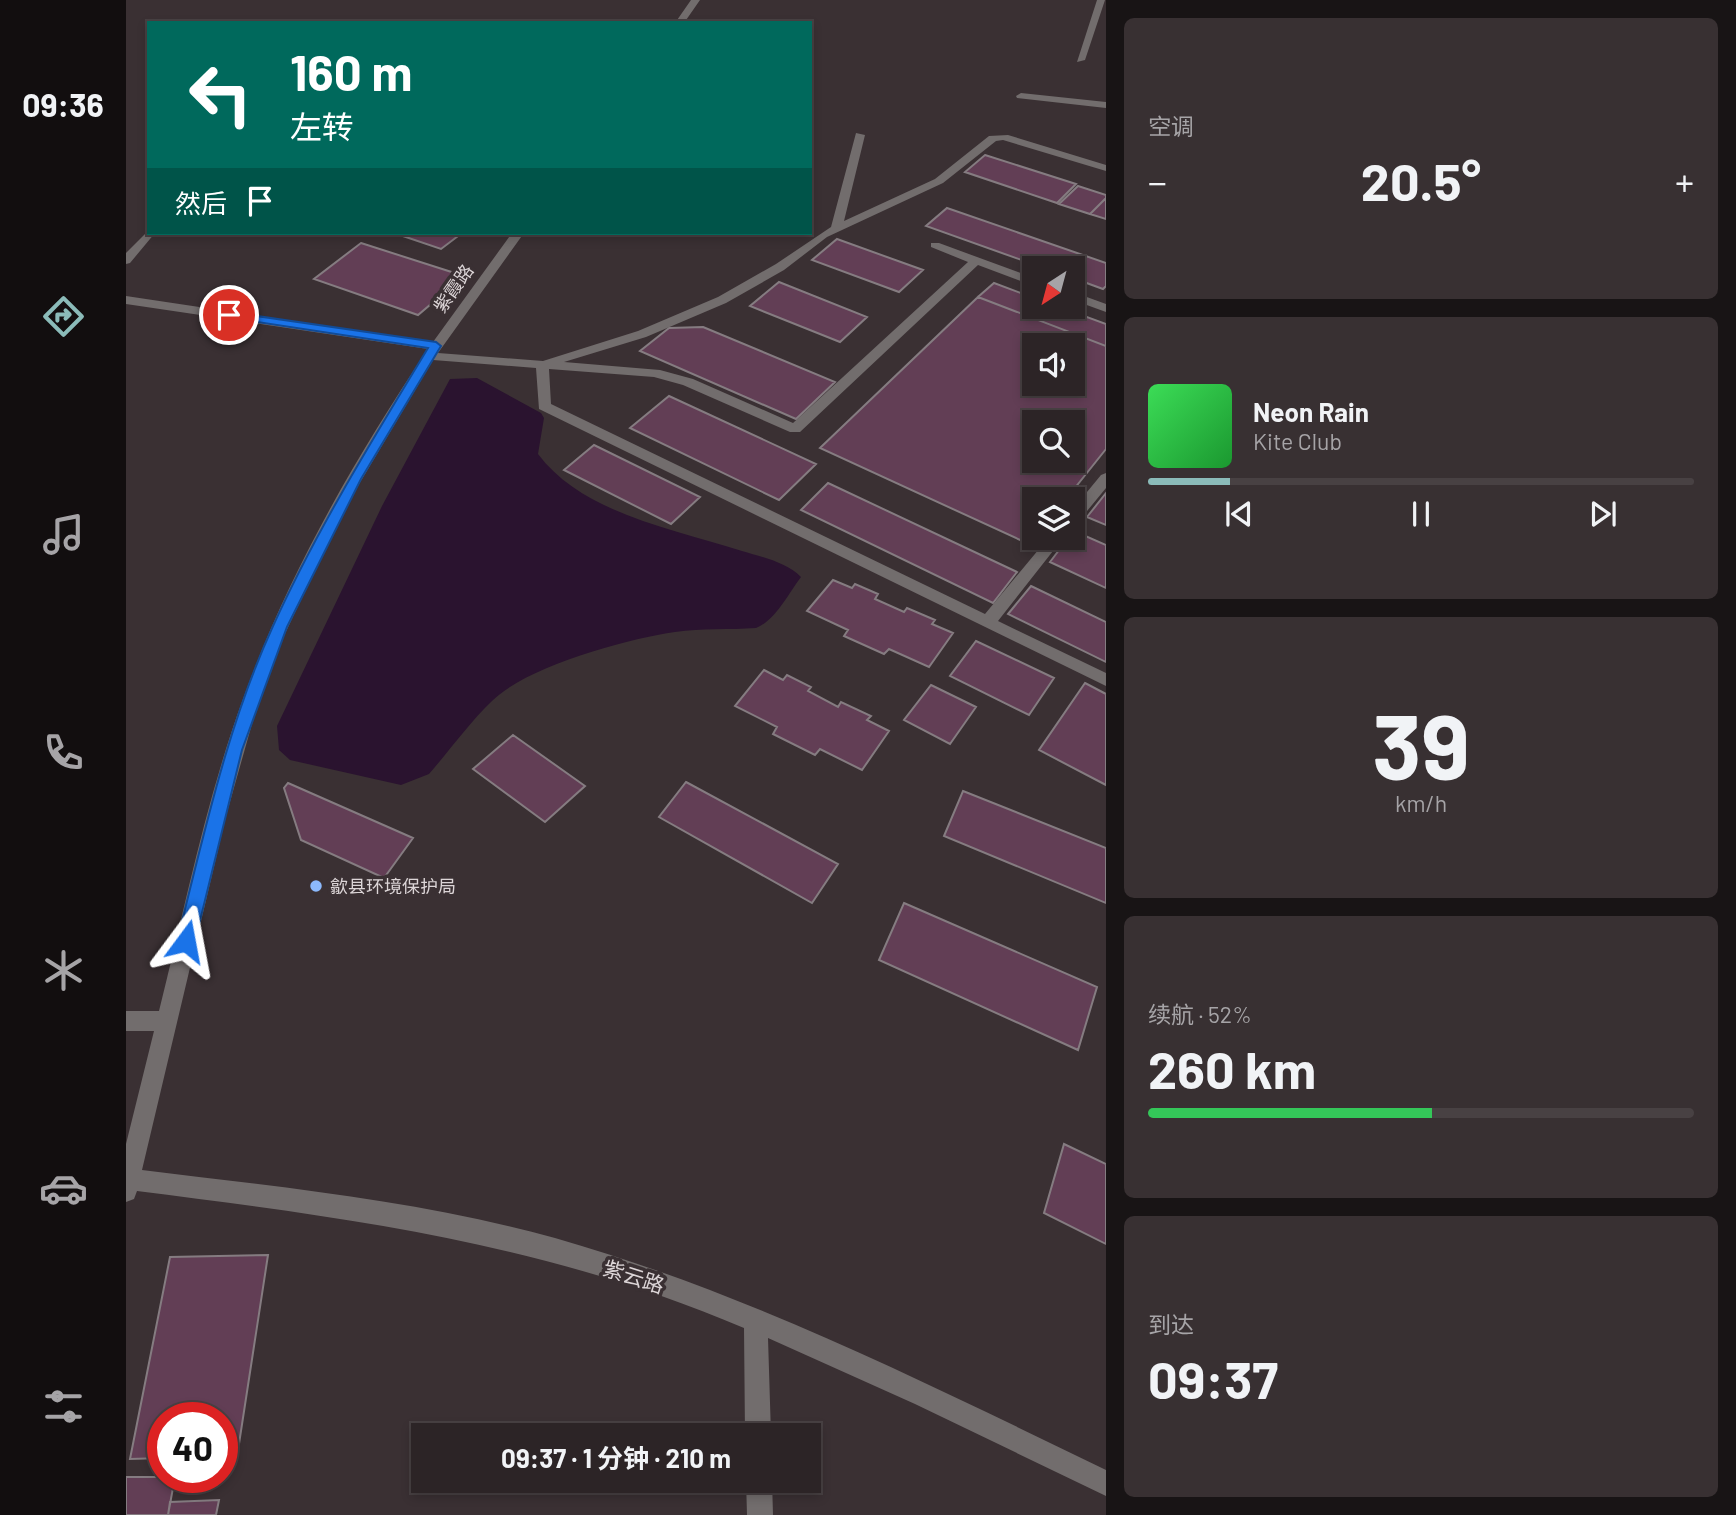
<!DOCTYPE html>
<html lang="zh">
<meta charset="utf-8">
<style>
body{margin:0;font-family:Barlow,"Noto Sans SC",sans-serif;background:#383032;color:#f1f3f6;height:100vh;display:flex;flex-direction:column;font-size:26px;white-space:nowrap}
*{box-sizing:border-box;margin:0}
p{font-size:23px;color:#a6a4a7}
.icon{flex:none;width:38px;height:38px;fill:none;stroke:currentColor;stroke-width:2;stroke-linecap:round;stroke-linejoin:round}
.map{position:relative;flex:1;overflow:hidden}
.sheet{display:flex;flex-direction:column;gap:18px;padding:18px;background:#181415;width:630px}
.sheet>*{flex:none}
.hud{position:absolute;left:21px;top:21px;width:665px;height:214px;border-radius:0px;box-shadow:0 4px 10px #0003,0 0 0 2px #484143;background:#00695c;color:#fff;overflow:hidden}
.needle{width:46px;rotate:216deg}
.fabs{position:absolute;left:896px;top:256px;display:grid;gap:14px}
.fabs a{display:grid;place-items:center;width:63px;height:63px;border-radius:0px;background:#2c2426;box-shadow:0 4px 10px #0003,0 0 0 2px #484143;font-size:35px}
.speed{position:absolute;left:21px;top:1402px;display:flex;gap:14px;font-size:35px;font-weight:700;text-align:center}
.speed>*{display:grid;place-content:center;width:91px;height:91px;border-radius:50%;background:#2c2426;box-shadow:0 4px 10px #0003,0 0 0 2px #484143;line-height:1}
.speed .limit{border:10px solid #d22;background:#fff;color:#111}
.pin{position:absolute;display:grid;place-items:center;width:60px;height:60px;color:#fff;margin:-30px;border:4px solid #fff;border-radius:50%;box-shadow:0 2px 7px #0007}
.me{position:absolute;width:77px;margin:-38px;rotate:13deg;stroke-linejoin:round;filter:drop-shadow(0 0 5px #0008)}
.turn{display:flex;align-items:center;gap:24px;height:147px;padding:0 28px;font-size:32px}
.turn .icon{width:91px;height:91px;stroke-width:2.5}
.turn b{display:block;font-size:49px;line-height:60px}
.then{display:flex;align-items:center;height:66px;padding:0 28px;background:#0003;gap:14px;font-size:26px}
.big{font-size:52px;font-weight:700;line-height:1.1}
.sheet .tile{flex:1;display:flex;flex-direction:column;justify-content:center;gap:10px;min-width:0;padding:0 24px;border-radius:10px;background:#383032}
.sheet .dial{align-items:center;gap:0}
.dial b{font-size:91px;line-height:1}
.song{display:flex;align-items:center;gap:21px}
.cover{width:84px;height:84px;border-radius:10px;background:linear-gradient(135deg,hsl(130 70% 55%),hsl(130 70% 35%))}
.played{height:7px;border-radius:4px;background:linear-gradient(90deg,#8bbbb9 15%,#484143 15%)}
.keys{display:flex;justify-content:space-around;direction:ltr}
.heat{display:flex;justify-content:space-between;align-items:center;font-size:38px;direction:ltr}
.charge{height:10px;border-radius:5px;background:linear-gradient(90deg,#34c759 52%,#484143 0)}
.trip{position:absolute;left:285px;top:1423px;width:410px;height:70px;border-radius:0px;background:#2c2426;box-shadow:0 4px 10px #0003,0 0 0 2px #484143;font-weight:700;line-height:70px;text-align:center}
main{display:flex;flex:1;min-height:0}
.menu{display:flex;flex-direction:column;width:126px;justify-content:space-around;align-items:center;background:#120e0f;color:#a6a4a7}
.menu .icon{width:49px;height:49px}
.menu .active{color:#8bbbb9}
.menu b{font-size:32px;color:#f1f3f6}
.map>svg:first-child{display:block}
.water{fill:#2a132f}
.building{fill:#623e55;stroke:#857c81;stroke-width:2;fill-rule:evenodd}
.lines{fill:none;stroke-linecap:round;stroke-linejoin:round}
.minor{fill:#726d6d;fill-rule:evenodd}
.route{fill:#1a73e8;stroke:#114b97;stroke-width:2}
.poi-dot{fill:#8cb9fc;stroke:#3a3033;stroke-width:2.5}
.labels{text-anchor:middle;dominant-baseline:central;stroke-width:7;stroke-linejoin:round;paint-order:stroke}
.street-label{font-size:18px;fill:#dcd5d7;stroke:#3a3033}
.poi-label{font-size:18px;fill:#dcd5d7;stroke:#3a3033;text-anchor:start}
.near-street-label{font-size:21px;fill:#dcd5d7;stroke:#3a3033}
</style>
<main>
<nav class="menu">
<b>09:36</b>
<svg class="icon active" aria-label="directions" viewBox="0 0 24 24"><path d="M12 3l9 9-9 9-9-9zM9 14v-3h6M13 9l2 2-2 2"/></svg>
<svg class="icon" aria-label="music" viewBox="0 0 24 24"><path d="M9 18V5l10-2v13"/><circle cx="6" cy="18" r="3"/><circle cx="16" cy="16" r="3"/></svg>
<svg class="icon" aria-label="phone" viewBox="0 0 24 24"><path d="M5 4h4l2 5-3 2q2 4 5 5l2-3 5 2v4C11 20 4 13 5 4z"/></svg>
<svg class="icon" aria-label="climate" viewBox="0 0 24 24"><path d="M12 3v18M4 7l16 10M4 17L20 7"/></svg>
<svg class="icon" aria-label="car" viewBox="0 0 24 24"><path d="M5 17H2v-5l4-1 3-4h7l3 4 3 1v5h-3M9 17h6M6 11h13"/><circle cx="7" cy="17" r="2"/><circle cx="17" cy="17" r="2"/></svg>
<svg class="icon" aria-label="filters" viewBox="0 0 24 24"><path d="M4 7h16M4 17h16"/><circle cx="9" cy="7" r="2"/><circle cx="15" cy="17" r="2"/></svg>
</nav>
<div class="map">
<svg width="980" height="1515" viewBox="0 0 980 1515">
<rect width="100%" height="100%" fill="#3a3033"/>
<path class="water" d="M351 378 415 413 418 418 412 454C457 514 548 529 616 551 636 557 660 562 675 577 662 594 650 620 630 628 603 630 576 628 549 632 501 639 401 666 366 701 343 723 324 750 303 774L275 785 164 760 153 750 151 726 256 506 324 379Z"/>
<path class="building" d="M859 155 950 184 931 203 839 172Z
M952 186 980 195V198L964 214 933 204Z
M980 198V219L964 214Z
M821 208 980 263V286L977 289 947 278V268H918L800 226Z
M268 233H336L315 249Z
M711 239 797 270 773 292 686 260Z
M235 243 338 276 292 315 188 279Z
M653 282 741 317 714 342 624 306Z
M868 283 908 298V306H931L980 324V346L852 297Z
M852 297 980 346V449L940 499H908V537L903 544 694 448ZM908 345H947V383H908ZM908 422H947V460H908Z
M577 327 709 382 670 419 514 351 543 328Z
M543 396 690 464 653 500 504 428Z
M468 445 574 497 545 524 438 470Z
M702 483 891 572 867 603 675 510Z
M980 493V525L961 517Z
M948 531 980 545V588L924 562 943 537H947Z
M707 580 726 588 729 584 752 594 749 599 778 612 781 608 809 620 806 624 827 633 803 667 763 649 758 654 718 636 722 630 681 611Z
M905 586 980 622V662L882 614Z
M850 641 928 678 903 715 824 676Z
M638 670 657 680 661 675 685 687 682 691 712 707 715 702 745 716 741 720 763 731 736 770 694 749 689 755 647 734 651 727 609 706Z
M959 683 980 694V785L913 750Z
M805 685 850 707 824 744 778 720Z
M387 735 459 786 419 822 347 769Z
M560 782 712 864 686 903 533 817Z
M162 783 287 838 258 878 175 840 158 788Z
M837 791 980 848V903L818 836Z
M778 903 971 987 952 1050 753 960Z
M938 1144 980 1164V1244L918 1213Z
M142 1255 111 1457H96V1418H37V1458L4 1459 44 1257Z
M0 1477H49L42 1515H0Z
M93 1500 90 1515H42L44 1502Z"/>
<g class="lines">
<path class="minor" d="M565 0H574L558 23H549Z
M971 0H979L959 60 951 62Z
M895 93 980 102V108L891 98 890 96Z
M730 133 739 135 718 221 809 179 863 136 882 135 980 165V171L877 140 870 141 817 183 701 237 658 270 600 303 520 337 438 362 534 370 567 379 667 423 842 262 805 247V243H813L908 278V286L852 265 674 432H664L557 385 528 377 423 369 425 404 859 614 923 537H938L872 621 980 673V686L413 409 410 368 307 360 214 516 157 638 133 699 100 816 16 1170C154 1187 295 1201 429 1238 622 1293 800 1383 980 1470V1496L789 1404 642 1338 645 1435H619L618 1328C418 1243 224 1218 11 1191L8 1199 0 1202V1144L28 1031H0V1011H33C59 907 80 800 117 699 162 574 229 458 302 349L0 304V296L307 342 386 233H398L312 353 417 361 512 331 592 297 650 264 705 227Z
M23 230V233H29L4 263 0 264V253Z
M947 292 980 304V312L947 300Z
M980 473V488L952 522 947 523V509L975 475Z
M620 1480H646L647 1515H621Z"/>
</g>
<path class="route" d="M103 312 310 342 315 346 235 479 161 627 116 750 69 941 66 947 60 949 54 947 51 941C78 835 101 726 147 626 191 529 247 439 302 348L99 317V313Z"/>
<circle class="poi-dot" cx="190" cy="886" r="7"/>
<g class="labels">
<g class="street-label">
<text transform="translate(327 288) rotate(-55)">紫霞路</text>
</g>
<g class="poi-label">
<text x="204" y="886">歙县环境保护局</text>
</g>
<g class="near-street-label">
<text transform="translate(508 1276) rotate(18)">紫云路</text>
</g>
</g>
</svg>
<div class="fabs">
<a><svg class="needle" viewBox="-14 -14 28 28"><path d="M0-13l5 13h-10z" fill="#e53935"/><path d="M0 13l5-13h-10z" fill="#a6a4a7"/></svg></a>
<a><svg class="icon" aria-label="sound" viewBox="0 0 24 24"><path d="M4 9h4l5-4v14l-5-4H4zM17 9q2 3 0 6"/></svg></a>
<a><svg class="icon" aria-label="search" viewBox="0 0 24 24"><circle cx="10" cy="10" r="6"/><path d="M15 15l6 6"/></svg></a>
<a><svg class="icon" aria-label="layers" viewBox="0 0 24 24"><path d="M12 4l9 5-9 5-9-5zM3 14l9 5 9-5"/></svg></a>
</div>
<div class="speed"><div class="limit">40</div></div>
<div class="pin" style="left:103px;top:315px;background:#d93025"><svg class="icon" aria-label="arrive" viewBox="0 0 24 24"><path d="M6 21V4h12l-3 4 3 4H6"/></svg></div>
<svg class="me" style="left:60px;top:941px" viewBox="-20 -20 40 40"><path d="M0-17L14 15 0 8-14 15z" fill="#1a73e8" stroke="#fff" stroke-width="4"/></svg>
<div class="trip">09:37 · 1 分钟 · 210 m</div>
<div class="hud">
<div class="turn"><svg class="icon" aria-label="left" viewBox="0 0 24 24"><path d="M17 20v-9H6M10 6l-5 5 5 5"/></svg><div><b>160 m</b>左转</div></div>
<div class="then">然后<svg class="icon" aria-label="arrive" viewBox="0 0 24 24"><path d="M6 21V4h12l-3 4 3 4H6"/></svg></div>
</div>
</div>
<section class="sheet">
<div class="tile"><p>空调</p>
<div class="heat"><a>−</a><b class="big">20.5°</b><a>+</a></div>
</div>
<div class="tile">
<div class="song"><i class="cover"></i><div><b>Neon Rain</b><p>Kite Club</p></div></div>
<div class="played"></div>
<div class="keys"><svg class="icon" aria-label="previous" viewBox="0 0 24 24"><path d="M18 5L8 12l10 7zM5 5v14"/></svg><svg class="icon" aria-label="pause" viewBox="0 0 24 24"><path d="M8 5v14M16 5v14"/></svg><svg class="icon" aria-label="next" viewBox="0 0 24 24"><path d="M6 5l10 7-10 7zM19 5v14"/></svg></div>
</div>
<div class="tile dial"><b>39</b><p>km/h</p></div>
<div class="tile"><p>续航 · 52%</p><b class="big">260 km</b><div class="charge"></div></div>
<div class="tile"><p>到达</p><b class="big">09:37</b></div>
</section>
</main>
